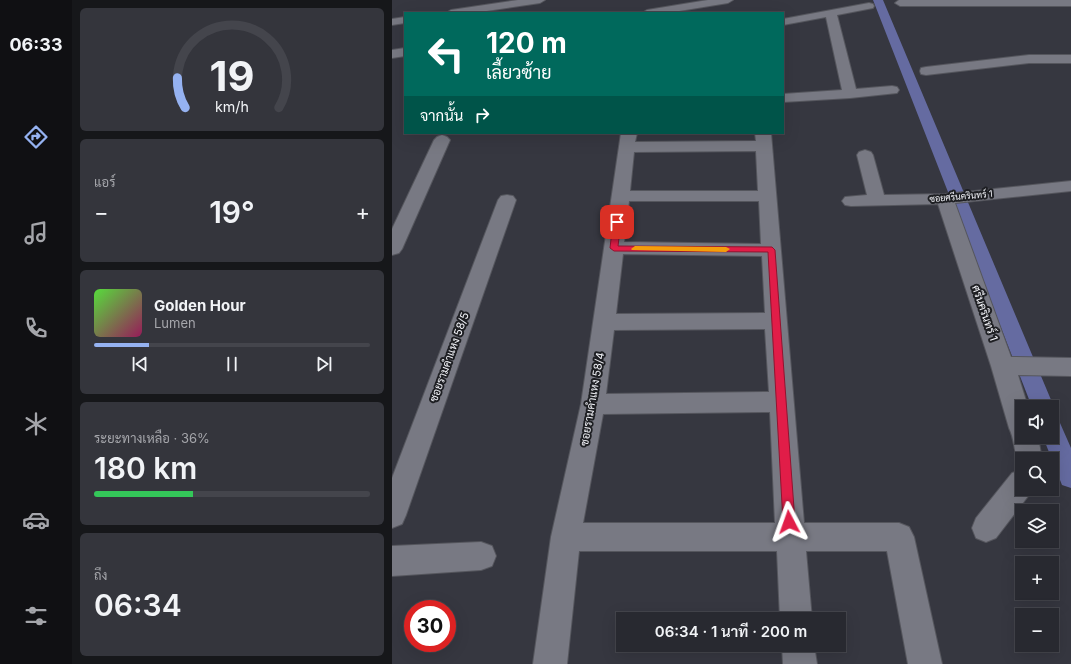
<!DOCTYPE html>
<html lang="th">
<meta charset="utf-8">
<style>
body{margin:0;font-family:Inter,Sarabun,sans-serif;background:#34353c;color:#f1f3f6;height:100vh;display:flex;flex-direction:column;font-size:15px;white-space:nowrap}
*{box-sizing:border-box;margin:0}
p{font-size:13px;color:#a5a6ab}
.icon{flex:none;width:22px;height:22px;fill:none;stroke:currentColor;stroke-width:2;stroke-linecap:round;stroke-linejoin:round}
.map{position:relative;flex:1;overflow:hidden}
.drawer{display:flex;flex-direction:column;gap:8px;padding:8px;background:#16171a;width:320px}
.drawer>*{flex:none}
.hud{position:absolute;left:12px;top:12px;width:380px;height:122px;border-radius:0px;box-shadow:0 4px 16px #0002,0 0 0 1px #44454c;background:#00695c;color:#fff;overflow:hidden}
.buttons{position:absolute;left:623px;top:400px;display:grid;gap:8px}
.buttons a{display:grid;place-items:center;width:44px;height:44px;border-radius:0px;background:#282930;box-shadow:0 4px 16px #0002,0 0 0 1px #44454c;font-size:20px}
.speed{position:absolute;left:12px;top:600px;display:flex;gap:8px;font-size:20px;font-weight:700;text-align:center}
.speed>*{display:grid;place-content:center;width:52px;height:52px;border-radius:50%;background:#282930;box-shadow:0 4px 16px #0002,0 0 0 1px #44454c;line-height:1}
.speed .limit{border:6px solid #d22;background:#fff;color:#111}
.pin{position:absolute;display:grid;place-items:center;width:34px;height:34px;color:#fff;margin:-17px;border-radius:8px;box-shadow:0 2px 6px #0006}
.me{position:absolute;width:44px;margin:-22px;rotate:356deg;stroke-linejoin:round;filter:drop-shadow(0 0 3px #0008)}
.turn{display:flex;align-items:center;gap:14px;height:84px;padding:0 16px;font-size:18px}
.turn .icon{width:52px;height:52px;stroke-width:2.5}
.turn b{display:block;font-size:28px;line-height:34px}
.then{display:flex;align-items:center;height:38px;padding:0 16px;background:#0003;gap:8px;font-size:15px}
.big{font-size:30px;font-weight:600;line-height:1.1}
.drawer .widget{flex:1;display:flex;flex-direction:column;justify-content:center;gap:6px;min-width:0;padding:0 14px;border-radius:6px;background:#34353c}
.drawer .dial{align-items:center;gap:0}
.dial svg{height:104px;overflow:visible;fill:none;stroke:#44454c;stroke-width:7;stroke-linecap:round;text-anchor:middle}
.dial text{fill:#f1f3f6;stroke:none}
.song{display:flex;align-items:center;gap:12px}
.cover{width:48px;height:48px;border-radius:6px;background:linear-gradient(135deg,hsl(110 70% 55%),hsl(330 70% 35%))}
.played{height:4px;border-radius:2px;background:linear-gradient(90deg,#95b2f1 20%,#44454c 20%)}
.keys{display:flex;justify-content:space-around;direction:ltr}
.heat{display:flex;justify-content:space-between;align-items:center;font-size:22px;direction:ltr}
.charge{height:6px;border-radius:3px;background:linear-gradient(90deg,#34c759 36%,#44454c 0)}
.trip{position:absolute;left:224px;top:612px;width:230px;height:40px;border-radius:0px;background:#282930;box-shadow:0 4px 16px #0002,0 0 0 1px #44454c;font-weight:600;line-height:40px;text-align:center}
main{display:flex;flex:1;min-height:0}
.tabs{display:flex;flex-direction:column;width:72px;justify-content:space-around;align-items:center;background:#101013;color:#a5a6ab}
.tabs .icon{width:28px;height:28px}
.tabs .current{color:#95b2f1}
.tabs b{font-size:18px;color:#f1f3f6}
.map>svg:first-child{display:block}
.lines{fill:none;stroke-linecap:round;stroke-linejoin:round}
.canal{fill:#656ba1;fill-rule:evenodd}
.minor-casing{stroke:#55565d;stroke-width:2}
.minor{fill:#787983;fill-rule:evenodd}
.route{fill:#e11d48;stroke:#92132f}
.slow{fill:#f59e0b}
.labels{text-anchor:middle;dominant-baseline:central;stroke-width:4;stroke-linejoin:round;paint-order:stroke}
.far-street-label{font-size:9px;fill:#f3f4f9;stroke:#1e1f23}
.street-label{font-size:11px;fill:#f3f4f9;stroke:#1e1f23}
</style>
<main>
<nav class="tabs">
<b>06:33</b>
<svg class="icon current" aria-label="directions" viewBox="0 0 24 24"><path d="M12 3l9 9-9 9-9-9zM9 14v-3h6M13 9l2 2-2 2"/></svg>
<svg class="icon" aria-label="music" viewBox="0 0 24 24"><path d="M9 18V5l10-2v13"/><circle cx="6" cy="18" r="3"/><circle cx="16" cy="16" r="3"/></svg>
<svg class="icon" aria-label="phone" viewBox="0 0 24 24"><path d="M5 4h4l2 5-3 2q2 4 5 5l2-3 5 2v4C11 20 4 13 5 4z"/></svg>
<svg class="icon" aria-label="climate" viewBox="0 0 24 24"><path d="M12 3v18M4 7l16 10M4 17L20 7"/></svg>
<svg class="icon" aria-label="car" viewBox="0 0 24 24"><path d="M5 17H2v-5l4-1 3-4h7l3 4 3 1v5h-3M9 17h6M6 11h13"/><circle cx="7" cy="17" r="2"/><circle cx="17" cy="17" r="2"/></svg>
<svg class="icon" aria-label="filters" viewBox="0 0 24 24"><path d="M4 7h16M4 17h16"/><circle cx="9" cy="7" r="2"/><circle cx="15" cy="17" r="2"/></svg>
</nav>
<section class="drawer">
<div class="widget dial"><svg viewBox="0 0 100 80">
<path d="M14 69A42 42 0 1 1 86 69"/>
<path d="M14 69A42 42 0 0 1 8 46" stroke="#95b2f1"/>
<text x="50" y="56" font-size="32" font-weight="700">19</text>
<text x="50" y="72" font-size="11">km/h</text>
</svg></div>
<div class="widget"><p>แอร์</p>
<div class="heat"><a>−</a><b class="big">19°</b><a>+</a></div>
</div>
<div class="widget">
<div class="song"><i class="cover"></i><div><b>Golden Hour</b><p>Lumen</p></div></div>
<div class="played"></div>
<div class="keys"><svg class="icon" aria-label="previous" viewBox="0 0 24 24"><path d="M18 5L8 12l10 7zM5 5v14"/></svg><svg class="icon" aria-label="pause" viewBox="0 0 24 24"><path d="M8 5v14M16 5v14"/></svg><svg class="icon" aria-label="next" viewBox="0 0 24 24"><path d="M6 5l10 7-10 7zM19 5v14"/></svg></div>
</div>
<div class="widget"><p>ระยะทางเหลือ · 36%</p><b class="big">180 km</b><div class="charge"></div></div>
<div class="widget"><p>ถึง</p><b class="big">06:34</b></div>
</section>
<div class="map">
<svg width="679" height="664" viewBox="0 0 679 664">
<rect width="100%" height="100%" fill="#363740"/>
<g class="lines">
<path class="canal" d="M481 0H491L662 407 660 411V407H640Z
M660 420 668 423 679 448V488L670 485 651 437H660Z"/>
<g class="minor-casing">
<path id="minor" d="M126 0H153L148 3 81 13H54L59 10Z
M316 0H341L336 3 275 13H250L255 10Z
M507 0H679V6H508L503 3Z
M477 3 481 4 482 6 481 8 445 15 464 89 500 86 505 87 507 90 505 93 458 98 391 102V94L450 90 434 17 391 25V19Z
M13 17V23L0 25V19Z
M13 48V56L0 58V50Z
M637 55H679V63H637L534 75 529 74 528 71 529 68 534 67Z
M229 133H245L243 142 364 141 363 133H379L412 523H507L517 527 522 537 550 664H516L495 551H414L420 619H388L385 551H187L175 664H141L159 537 189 404ZM364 151 366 191H238L242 152ZM237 201H367L369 244 232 242ZM231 254 370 256 373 313 224 314ZM373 329 377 392 214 394 222 330ZM378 412 383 523H191L211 414Z
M50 135 55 137 58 140 10 249 7 253 0 255V229L42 140 45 137Z
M473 150 479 152 481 155 492 195 553 194 679 181V191L563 203 619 357 679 358V376L626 375 636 407H630V437H646L650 459H630V468L628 467C622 454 623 440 617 428L599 366 546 204 459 206 453 205 450 201 453 197 475 195 465 155 467 152Z
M115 195 121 196 124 200 14 515 10 524 0 528V478L106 200 109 196Z
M630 470V489H640V491L604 538 594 542 584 538 580 528 584 518 620 473Z
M89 542 100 546 104 556 100 566 89 570 0 576V546Z
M390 645H422L425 664H391Z"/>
</g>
<use href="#minor" class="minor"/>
</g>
<path class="route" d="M225 220 229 222 226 246 380 247 383 250 403 522 401 525 397 527 392 525 391 522 376 252 222 251 218 248 221 222Z"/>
<path class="slow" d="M243 246 334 247 338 249 334 252 240 250 239 249Z"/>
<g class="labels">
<g class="far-street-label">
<text transform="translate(569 196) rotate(-5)">ซอยศรีนครินทร์ 1</text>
</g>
<g class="street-label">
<text transform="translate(593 313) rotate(71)">ศรีนครินทร์ 1</text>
<text transform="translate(57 357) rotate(-70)">ซอยรามคำแหง 58/5</text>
<text transform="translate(200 399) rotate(-80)">ซอยรามคำแหง 58/4</text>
</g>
</g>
</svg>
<div class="buttons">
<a><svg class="icon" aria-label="sound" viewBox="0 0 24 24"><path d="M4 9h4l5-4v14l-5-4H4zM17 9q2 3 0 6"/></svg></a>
<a><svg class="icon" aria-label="search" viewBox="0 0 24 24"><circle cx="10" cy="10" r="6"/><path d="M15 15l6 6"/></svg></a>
<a><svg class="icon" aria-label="layers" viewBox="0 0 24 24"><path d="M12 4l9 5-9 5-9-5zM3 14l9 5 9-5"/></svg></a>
<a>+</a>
<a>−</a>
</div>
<div class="speed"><div class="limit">30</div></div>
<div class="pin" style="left:225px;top:222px;background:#d93025"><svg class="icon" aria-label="arrive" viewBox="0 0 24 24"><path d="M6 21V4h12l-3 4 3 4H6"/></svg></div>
<svg class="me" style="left:397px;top:522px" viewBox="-20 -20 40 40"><path d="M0-17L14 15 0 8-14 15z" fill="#e11d48" stroke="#fff" stroke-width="4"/></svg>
<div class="trip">06:34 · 1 นาที · 200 m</div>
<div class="hud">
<div class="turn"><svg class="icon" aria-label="left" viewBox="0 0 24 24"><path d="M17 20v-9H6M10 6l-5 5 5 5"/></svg><div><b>120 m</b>เลี้ยวซ้าย</div></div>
<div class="then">จากนั้น<svg class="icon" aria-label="right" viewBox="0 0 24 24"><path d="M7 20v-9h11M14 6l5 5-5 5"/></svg></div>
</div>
</div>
</main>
